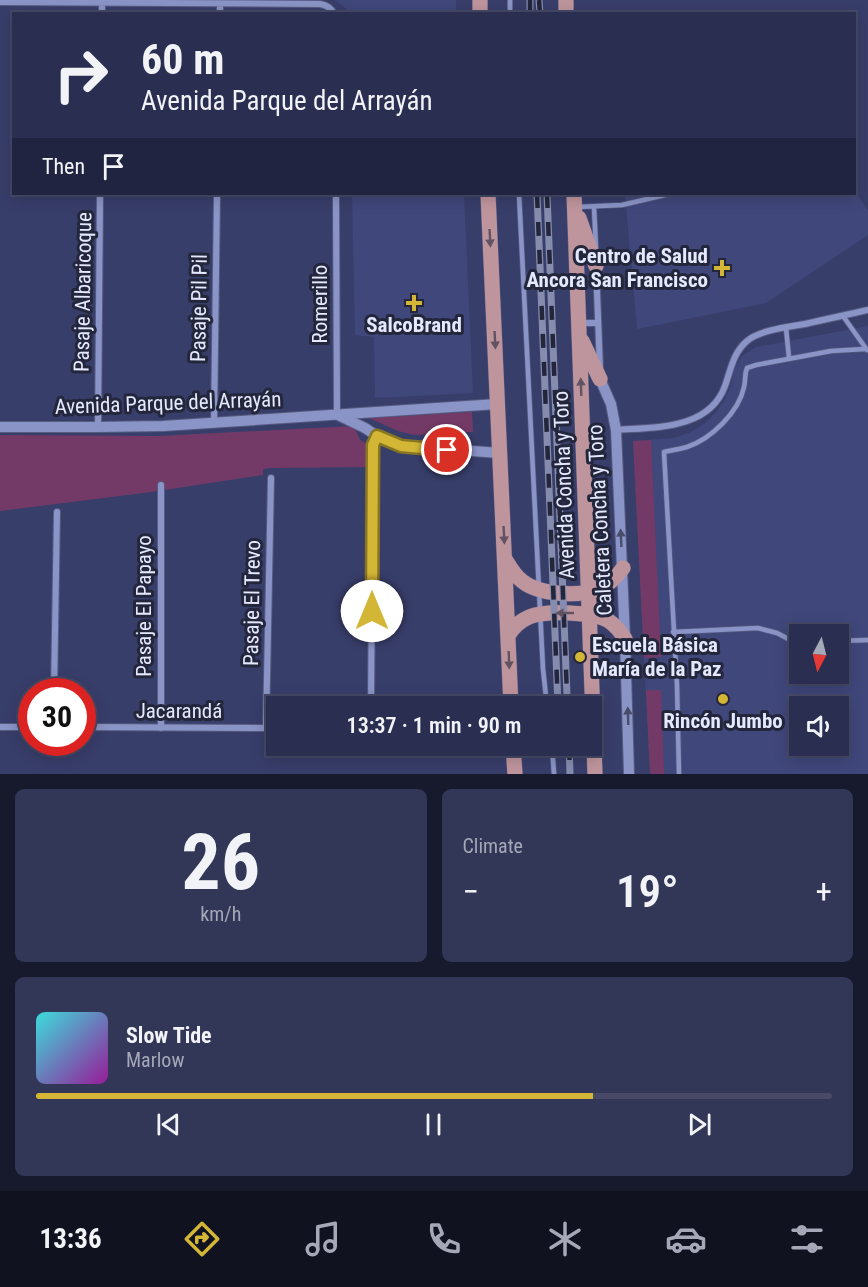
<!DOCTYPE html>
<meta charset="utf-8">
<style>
body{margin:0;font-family:"Roboto Condensed",sans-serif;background:#323657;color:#f1f3f6;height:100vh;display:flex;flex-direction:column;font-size:22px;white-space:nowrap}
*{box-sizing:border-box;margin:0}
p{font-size:20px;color:#a5a8b7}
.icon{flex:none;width:33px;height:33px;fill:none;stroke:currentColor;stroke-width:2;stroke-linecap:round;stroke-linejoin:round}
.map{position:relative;height:774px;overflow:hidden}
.details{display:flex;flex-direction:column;gap:15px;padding:15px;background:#17192c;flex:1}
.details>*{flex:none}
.top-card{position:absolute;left:12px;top:12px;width:844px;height:183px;border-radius:0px;box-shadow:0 3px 15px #0003,0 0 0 2px #464a67;background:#2a2e50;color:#f1f3f6;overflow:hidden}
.needle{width:39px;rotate:187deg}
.buttons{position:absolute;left:789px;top:624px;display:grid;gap:12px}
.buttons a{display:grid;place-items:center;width:60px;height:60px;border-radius:0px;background:#2a2e50;box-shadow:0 3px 15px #0003,0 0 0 2px #464a67;font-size:30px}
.speed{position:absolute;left:18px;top:678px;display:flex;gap:12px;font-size:30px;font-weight:700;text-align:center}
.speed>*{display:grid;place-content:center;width:78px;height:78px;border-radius:50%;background:#2a2e50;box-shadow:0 3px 15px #0003,0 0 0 2px #464a67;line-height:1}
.speed .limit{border:9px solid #d22;background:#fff;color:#111}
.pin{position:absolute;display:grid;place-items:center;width:51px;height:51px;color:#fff;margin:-26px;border:3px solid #fff;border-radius:50%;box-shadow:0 2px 6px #0007}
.me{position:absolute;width:66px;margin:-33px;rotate:0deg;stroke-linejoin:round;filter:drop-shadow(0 0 4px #0008)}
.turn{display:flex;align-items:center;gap:21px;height:126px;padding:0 30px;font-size:27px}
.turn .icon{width:78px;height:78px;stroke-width:2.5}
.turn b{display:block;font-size:42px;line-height:51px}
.then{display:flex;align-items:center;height:57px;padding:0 30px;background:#0003;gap:12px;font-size:22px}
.big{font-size:45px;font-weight:600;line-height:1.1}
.details .widget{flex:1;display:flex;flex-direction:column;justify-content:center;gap:9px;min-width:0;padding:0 21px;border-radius:9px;background:#323657}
.details .dial{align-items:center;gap:0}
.dial b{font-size:78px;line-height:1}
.song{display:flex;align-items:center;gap:18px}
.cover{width:72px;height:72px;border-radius:9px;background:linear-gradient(135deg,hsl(180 70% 55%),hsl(300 70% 35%))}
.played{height:6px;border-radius:3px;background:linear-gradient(90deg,#d3b635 70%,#464a67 70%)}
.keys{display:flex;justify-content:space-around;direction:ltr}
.heat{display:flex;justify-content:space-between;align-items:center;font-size:33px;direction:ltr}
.details .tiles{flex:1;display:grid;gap:15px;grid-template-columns:1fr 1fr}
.widget:last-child{grid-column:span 2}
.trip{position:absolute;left:266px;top:696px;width:336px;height:60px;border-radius:0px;background:#2a2e50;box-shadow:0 3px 15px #0003,0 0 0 2px #464a67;font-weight:600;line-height:60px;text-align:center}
.tabs{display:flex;height:96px;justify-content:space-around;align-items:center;background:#111220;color:#a5a8b7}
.tabs .icon{width:42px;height:42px}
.tabs .current{color:#d3b635}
.tabs b{font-size:27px;color:#f1f3f6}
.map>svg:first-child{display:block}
.built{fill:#40477b;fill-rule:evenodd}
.green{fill:#743a67}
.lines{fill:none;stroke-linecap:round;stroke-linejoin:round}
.service-casing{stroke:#565b80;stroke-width:6}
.minor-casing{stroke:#565b80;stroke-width:8}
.tertiary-casing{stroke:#565b80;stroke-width:12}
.primary-casing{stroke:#565b80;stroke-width:16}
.service{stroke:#8a94c6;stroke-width:4.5}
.minor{stroke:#8a94c6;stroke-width:6}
.tertiary{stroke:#8a94c6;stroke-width:10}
.primary{stroke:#bf959d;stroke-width:15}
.rail-casing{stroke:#868cae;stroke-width:7}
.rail{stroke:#24273c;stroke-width:4.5;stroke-dasharray:14;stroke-linecap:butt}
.oneway{fill:#625363}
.oneway2{fill:#484d6c}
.route-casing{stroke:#897622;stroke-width:15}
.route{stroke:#d3b635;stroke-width:10}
.poi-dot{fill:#d3b635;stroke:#24273c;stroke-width:2}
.labels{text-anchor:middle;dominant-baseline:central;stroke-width:6;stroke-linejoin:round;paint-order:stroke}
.poi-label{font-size:21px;font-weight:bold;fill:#e4e9ff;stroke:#24273c}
.street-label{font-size:21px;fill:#e4e9ff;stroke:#24273c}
</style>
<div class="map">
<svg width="868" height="774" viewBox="0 0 868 774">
<rect width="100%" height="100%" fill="#383e6a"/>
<path class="built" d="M335 0H456V13H348V10Z
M855 192 868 210V235L766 303 637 329 625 194H855Z
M352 194H464L473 393 375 398 374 337 355 335Z
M868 326V774H650L633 441 674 438 691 432 705 423 716 412 724 401 731 386 734 370 742 356 756 347ZM800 634H838V674H800ZM800 706H838V746H800Z"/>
<path class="green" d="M472 412 473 432 414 435 398 431 369 418Z
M354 426 360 440 369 445 368 467 270 468 263 469V475L151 492 0 511V435L160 436Z
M651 440 661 657 644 658 633 441Z
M646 690H661L664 774H650Z"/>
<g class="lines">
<g class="service-casing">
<path id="service" d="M510 0V14
M519 194 543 669 547 706
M577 207 622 205 669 194
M594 207 596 248
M843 316 867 350
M786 328 789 358
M673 632 758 628 777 633 796 643H800
M838 641 868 640
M552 746 554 774
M679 774 677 685 664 452C672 450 680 449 687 447 711 439 739 412 744 387 746 380 744 375 747 368L756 365 831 351 865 349"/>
</g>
<g class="minor-casing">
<path id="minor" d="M0 2 320 4C326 5 331 7 334 14
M102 3V14
M220 14V4
M336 194 337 415
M596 266 600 369
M578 323H598
M214 423 217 194
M98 427 100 194
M616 430C655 427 709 430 725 386 731 369 733 353 747 341 760 330 788 327 805 324 826 319 847 315 868 310
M54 692 57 512
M371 706 373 445 377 436
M0 727H32
M82 727 276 728
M161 728V485
M266 728 271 478"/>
</g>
<g class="tertiary-casing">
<path id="tertiary" d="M600 379 611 404 616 430 625 639 629 774
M340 416 365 428 377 436 401 446 500 453
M0 427H98L163 426 498 404"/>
</g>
<g class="primary-casing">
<path id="primary" d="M480 0V14
M566 0V14
M488 194 511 706
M574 194 595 774
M579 218 596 266
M582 341 600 379
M505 559C510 567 514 575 522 581 539 595 578 597 598 589 609 585 616 578 623 568
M508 636C513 627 520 621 529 617 545 610 594 612 609 621 616 626 621 632 625 639
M513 746 515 774"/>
</g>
<use href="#service" class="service"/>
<use href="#minor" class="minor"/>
<use href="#tertiary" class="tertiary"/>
<use href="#primary" class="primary"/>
<g class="rail-casing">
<path id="rail" d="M530 0V14
M539 0 540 14
M537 194 558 706
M547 194 567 695
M569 746 570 774"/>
</g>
<use href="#rail" class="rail"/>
</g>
<defs><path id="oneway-solid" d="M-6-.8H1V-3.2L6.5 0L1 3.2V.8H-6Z" transform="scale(1.5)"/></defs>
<g class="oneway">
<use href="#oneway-solid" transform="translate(490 238) rotate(87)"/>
<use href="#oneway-solid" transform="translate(495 340) rotate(87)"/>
<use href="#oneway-solid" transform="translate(581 387) rotate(-92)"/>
<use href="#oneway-solid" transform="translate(504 535) rotate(87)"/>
<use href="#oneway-solid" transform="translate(565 613) rotate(180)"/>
<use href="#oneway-solid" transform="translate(509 660) rotate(88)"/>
</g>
<g class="oneway2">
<use href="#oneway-solid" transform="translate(621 538) rotate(-93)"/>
<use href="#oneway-solid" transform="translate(628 716) rotate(-92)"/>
</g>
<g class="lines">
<g class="route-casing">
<path id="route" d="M372 611 373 445 377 436 401 446 411 447 447 450"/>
</g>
<use href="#route" class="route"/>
</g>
<g class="poi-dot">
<path d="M719 259h6v6h6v6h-6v6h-6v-6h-6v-6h6z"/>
<path d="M411 294h6v6h6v6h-6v6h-6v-6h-6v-6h6z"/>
<circle cx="580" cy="657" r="6"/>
<circle cx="723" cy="699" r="6"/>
</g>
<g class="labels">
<g class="poi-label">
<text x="708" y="256" text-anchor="end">Centro de Salud<tspan x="708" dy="24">Ancora San Francisco</tspan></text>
<text x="414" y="325">SalcoBrand</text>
<text x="592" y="645" text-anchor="start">Escuela Básica<tspan x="592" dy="24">María de la Paz</tspan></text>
<text x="723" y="721">Rincón Jumbo</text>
</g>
<g class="street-label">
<text transform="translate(83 292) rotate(-89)">Pasaje Albaricoque</text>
<text transform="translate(320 304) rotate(-90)">Romerillo</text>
<text transform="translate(199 308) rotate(-89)">Pasaje Pil Pil</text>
<text transform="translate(168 403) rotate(-2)">Avenida Parque del Arrayán</text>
<text transform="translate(564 485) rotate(-92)">Avenida Concha y Toro</text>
<text transform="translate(600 520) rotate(-93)">Caletera Concha y Toro</text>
<text transform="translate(252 603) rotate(-89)">Pasaje El Trevo</text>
<text transform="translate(144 606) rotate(-90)">Pasaje El Papayo</text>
<text x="179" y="711">Jacarandá</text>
</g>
</g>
</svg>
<div class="buttons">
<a><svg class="needle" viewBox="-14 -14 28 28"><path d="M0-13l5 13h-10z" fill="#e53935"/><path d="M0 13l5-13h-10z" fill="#a5a8b7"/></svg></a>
<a><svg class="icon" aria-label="sound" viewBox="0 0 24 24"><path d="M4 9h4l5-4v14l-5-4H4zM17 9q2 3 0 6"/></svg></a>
</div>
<div class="speed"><div class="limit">30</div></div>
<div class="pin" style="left:447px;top:450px;background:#d93025"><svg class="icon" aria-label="arrive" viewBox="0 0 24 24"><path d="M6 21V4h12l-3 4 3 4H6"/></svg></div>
<svg class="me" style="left:372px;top:611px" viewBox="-20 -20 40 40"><circle r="19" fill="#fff"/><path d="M0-13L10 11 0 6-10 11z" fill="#d3b635"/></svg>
<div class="trip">13:37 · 1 min · 90 m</div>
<div class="top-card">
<div class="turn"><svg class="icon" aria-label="right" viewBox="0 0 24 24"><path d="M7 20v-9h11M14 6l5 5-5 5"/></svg><div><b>60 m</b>Avenida Parque del Arrayán</div></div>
<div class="then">Then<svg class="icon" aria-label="arrive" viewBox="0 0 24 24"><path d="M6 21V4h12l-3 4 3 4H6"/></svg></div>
</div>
</div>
<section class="details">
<div class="tiles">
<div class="widget dial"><b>26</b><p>km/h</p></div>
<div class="widget"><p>Climate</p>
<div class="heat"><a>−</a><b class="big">19°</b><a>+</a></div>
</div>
<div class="widget">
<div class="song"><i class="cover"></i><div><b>Slow Tide</b><p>Marlow</p></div></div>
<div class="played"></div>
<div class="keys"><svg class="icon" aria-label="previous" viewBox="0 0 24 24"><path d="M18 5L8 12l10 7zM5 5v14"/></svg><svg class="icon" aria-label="pause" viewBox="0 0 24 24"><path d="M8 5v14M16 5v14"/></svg><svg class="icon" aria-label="next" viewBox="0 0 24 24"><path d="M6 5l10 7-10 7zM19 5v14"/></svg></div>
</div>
</div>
</section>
<nav class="tabs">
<b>13:36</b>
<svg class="icon current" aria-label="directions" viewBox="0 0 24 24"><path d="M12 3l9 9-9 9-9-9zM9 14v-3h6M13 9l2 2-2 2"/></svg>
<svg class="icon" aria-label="music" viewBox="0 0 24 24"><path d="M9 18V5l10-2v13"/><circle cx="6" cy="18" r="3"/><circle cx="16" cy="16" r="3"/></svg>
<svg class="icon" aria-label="phone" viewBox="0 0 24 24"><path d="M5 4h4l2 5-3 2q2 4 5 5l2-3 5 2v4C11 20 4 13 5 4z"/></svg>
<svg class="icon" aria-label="climate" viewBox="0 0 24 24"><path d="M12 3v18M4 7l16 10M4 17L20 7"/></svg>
<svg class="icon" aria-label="car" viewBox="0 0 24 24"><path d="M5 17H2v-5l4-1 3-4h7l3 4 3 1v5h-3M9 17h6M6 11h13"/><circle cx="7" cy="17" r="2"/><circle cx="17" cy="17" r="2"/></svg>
<svg class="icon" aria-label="filters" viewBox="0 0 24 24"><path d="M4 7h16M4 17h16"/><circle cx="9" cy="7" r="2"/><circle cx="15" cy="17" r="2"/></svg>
</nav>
